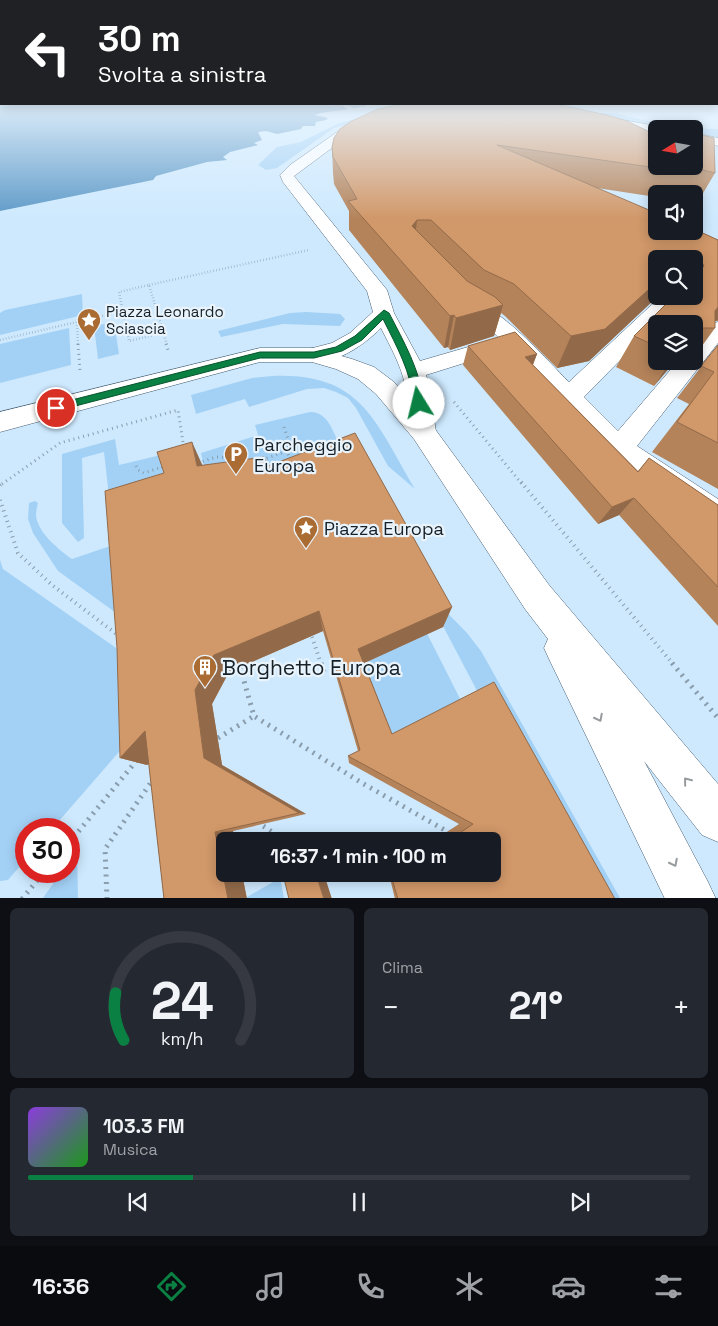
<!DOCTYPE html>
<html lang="it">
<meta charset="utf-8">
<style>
body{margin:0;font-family:"Space Grotesk",sans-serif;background:#242831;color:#f1f3f6;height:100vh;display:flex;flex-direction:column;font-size:19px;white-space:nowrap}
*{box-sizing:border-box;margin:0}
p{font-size:16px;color:#9ea1a6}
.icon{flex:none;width:28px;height:28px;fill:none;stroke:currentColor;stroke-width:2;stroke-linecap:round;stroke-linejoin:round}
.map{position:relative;height:898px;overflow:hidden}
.sheet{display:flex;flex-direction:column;gap:10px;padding:10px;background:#0d0f14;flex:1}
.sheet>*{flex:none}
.top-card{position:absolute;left:0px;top:0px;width:719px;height:105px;box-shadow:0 2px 12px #0003;background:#202124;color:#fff;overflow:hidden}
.needle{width:32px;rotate:259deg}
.fabs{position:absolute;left:648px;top:120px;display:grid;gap:10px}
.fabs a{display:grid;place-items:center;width:55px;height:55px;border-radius:8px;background:#171b24;box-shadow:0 2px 12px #0003;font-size:25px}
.speed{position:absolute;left:15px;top:818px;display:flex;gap:10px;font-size:25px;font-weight:700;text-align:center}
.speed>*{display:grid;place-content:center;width:65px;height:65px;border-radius:50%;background:#171b24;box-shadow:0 2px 12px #0003;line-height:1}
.speed .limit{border:8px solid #d22;background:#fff;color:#111}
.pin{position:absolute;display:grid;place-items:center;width:42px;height:42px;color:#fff;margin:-21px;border:2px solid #fff;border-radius:50%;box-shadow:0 1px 5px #0007}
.me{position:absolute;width:55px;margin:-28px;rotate:351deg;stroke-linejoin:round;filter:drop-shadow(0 0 4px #0008)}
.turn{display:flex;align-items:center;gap:18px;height:105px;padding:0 15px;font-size:22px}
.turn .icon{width:65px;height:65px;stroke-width:2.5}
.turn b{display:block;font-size:35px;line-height:42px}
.big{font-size:38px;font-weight:700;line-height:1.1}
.sheet .tile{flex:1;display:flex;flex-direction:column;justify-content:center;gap:8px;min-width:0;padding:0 18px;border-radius:8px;background:#242831}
.sheet .dial{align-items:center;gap:0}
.dial svg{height:130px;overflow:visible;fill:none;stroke:#363941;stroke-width:7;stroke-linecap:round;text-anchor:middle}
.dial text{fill:#f1f3f6;stroke:none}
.song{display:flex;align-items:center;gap:15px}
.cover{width:60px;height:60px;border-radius:8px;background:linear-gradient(135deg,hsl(270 70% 55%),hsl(120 70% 35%))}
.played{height:5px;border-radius:2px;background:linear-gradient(90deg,#0b8043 25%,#363941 25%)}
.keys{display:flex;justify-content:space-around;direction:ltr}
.heat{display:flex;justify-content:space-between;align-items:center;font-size:28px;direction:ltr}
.sheet .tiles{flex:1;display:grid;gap:10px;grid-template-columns:1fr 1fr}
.tile:last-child{grid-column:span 2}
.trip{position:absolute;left:216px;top:832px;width:285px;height:50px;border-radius:8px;background:#171b24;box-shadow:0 2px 12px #0003;font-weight:700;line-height:50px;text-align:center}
.tabs{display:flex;height:80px;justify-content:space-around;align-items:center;background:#090b0e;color:#9ea1a6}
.tabs .icon{width:35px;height:35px}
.tabs .active{color:#0b8043}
.tabs b{font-size:22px;color:#f1f3f6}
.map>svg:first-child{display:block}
.green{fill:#a3d1f5}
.water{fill:#5d99c7}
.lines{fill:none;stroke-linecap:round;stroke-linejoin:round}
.minor-casing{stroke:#485e71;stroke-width:1}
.major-casing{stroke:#485e71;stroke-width:1}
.path-far3{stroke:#899dad;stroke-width:2.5;stroke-dasharray:0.5 2.5;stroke-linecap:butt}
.path-far2{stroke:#899dad;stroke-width:3;stroke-dasharray:1 4;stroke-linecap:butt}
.path-far1{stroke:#899dad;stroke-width:4;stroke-dasharray:1 4.5;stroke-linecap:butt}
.path{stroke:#899dad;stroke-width:5;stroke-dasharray:2 5.5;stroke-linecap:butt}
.minor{fill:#fff;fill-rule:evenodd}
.major{fill:#fff;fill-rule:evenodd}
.wall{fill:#b4835a}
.shaded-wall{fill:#926a4a}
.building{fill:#d19869;stroke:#926a4a}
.oneway{stroke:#969b9e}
.route{fill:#0b8043;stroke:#07532c}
.labels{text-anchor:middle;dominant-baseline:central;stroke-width:4.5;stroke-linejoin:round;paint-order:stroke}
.far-poi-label{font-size:15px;fill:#162027;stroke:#e9f3fc;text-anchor:start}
.poi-label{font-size:18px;fill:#162027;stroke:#e9f3fc;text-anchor:start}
.near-poi-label{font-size:21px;fill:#162027;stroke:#e9f3fc;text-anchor:start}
</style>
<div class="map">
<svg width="718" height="899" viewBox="0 0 718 899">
<rect width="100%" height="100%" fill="#cee9fe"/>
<path class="green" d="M416 104H559L582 108 590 113H614L656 123 692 128 718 129V138L694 134V129H669L541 105 424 108 393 113 334 128 277 168 266 170 258 165 277 147 301 142 339 123 394 109 416 106Z
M82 294 83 315 0 335V313L5 310Z
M306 312 340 314 345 319 340 326 283 324 221 337 218 331 290 313Z
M114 322 119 354 98 359 94 326Z
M69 328 71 365 0 383V344Z
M272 376C362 372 375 422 415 489L388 466 356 408 348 398 336 392 324 388 307 389 249 407 245 399 196 414 191 395 252 378Z
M310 412C328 412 332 430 340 445L333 448 561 898 524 857 388 744 358 666 383 654 205 471 201 453 258 435 255 425Z
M115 439 119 465 165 454 173 480 112 523 104 452 82 458 84 538 78 542 62 523V454Z
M35 501 38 503C37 507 36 511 36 515 37 532 59 550 72 559L128 540 119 615 58 571 33 533 28 519 29 503Z
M0 560 3 569 142 666 145 722 52 829H26V859L8 880 0 881Z
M423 588 467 633 481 651 620 898H586Z
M77 850 78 898H43L62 871H69V862Z
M280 878 284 898H247V897Z"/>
<path class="water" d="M0 93 1 104H364L366 106 354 108 345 105 344 107 349 109C340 111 320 112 315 115L328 118 326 120 316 122 315 126H303L301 129 277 134 266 131 258 132 262 140 254 143 258 145 230 152 223 157 227 160 207 162 156 176 153 180 0 211Z"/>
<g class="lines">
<g class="minor-casing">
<path id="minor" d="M601 116 656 126 661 129H656V134L597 121 595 119Z
M365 121 371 124 369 126 355 131 294 176 387 290 394 313 420 361 499 338 488 327 460 309 457 305 460 301C490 293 548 362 569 382L661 296H683L584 397 618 431 678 361H694V344L710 324 718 322V343L637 446 718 499V530L707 526 687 510 609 457 509 349 426 375 429 384 436 432 432 439 423 442 414 439C405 423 408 403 405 385 401 365 390 346 381 328 363 346 332 368 305 360L302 355 305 350 332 343 350 333 373 312 367 291 283 182 280 175 290 165 347 125Z
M694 133 718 138V146L694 141Z"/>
</g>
<g class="major-casing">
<path id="major" d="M260 348H313L352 359 374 367 394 382 432 425 549 585 718 784V842L702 835 644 761 708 882 716 899H665L550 661 544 648 548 639 525 609 414 439 376 394 358 379 336 369 312 362H260L0 432V412Z"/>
</g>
<path class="path-far3" d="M149 285 309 250
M77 322 78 345
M163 333 129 341 119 292 149 285 167 345
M0 340 123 311"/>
<path class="path-far2" d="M78 344 80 371
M166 344 168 350
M454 402 522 484
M284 427 289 442 287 451
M262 460 287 451 290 460
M198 463 216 457 251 459
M136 466 138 470 144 473 162 467 163 470
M2 484 60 443 178 410 184 449"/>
<path class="path-far1" d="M521 482 673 664
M0 485 4 482
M0 500 18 553 52 585 119 636
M312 637 321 664"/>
<path class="path" d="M321 663 324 672
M672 663 718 718
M240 667 254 716 362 783 450 833
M218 738 254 716
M257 822 286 841
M69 843 137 760
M22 899 45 871
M107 899 105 849 152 781"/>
<use href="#minor" class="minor"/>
<use href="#major" class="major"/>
</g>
<path class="wall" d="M350 122 694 166 715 173 699 200 694 199V194H656V197L597 188 718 240V321H715V328L694 357V324H656V361H675L654 386 616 367 634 336 694 296V259H656V296H658L589 361 557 368 505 316 501 313 494 336 450 350 448 347 444 348 349 230V211L334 184 333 173 332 147Z
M718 345V489L652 452 689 404 677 398Z
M468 346 537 354 533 365 638 471 649 458 718 505V626L619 515 598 524 463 365Z
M202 465 268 466 452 607 443 627 364 663 392 734 615 899H395L389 874H492V841H433L459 824 349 763 348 756 358 751 323 631 229 672 212 704 222 765 306 814 233 831 247 899H164L149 764 147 765 120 758Z"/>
<path class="shaded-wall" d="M417 220 414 249 412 226Z
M656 283V296H658L589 361 557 368 571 336Z
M503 305 494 336 450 350 456 318Z
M718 307V320L709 323 703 328Z
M454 315 448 347 444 348 450 316Z
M537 354 529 374 525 357Z
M671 361H675L654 386Z
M192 442 205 471 197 466Z
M634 498 619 515 598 524 612 507Z
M452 607 443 627 358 666V649Z
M319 611 323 631 229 672 212 704 222 765 306 814 299 813 204 758 195 690 214 655Z
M145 731 169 741 147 765 120 758Z
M233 831 235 841H225V874H242L247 899H228L215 832Z
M311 832 314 841H306L304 834Z
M316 874H324L332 899H324Z"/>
<path class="building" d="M403 104H555L607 115 627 121 656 135V166H694V133L714 138 715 173 691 167 692 173 497 145 656 213V231H694V229L718 240V307L715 311V328H698L694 334V324H656V346L634 336 674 296H694V276L704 266 703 264H694V259H656V283L605 329 571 336 514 284 484 270 431 220H417L412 226 467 281 495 297 503 305 456 318 454 315 450 316 348 201 357 199 333 157 332 147 334 138 340 129 350 122 378 109Z
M515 332 537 354 525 357 638 472 649 458 718 505V587L634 498 612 507 468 346Z
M718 345V443L677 422 714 372 701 366Z
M355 433 452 607 358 649 392 734 494 682 615 899H398L392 879 400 874H492V841H448L473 824 348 756 360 750 319 611 214 655 195 690 204 758 299 813 215 832 228 899H164L145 731 120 758 117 648 105 491 164 473 157 452 192 442 197 466 264 457 268 466Z
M304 834 306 841H279Z
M283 874H316L324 899H289Z"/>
<defs><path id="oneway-chevron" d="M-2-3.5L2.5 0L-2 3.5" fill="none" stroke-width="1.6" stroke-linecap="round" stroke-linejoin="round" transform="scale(1.25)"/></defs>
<g class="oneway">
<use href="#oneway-chevron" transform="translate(599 718) rotate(63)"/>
<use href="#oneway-chevron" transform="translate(687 781) rotate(-129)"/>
<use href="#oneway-chevron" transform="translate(674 863) rotate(63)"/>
</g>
<linearGradient id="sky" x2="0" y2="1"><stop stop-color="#70a9db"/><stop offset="0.42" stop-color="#e9f5ff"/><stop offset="1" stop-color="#e9f5ff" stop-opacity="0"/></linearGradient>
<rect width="718" height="219" fill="url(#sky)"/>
<path class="route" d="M384 310 389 313C404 342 420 370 424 403L423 406H415L414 403C411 372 397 347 383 319L362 340 342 351 314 358H260L56 411 51 408 56 404 260 352H314L336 347 355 336Z"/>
<defs>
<g id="sight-pin" transform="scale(1.25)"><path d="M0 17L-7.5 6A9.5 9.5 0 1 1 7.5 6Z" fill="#aa6c32" stroke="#e9f3fc"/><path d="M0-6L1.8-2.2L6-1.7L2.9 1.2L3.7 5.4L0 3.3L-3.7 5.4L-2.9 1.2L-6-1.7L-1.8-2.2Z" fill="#fff"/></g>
<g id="parking-pin" transform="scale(1.25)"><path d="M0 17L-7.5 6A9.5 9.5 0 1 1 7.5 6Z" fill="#aa6c32" stroke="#e9f3fc"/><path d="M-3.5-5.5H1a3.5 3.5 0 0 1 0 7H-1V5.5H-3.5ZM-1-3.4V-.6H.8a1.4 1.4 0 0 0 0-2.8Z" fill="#fff"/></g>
<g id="building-pin" transform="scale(1.25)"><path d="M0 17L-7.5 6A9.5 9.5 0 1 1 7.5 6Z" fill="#aa6c32" stroke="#e9f3fc"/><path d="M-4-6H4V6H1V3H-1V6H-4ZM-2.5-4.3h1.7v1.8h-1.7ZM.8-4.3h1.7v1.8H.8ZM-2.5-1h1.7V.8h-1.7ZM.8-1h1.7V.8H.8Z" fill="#fff"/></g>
</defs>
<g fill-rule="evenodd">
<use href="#sight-pin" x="89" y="320"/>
<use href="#parking-pin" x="236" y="454"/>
<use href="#sight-pin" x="306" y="528"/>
<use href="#building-pin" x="205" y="667"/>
</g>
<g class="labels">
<g class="far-poi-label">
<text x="106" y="311">Piazza Leonardo<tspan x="106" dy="17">Sciascia</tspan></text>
</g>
<g class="poi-label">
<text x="254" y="444">Parcheggio<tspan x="254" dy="21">Europa</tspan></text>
<text x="324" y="528">Piazza Europa</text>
</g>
<g class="near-poi-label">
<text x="222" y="667">Borghetto Europa</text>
</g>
</g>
</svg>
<div class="fabs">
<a><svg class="needle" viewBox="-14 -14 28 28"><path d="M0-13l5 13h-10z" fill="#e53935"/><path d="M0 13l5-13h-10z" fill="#9ea1a6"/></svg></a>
<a><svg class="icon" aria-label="sound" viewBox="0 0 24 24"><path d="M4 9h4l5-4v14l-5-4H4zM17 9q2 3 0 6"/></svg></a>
<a><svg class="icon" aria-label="search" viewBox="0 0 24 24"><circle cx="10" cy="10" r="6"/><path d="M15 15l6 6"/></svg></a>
<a><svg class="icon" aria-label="layers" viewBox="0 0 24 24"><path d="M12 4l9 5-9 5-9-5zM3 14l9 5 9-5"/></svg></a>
</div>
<div class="speed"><div class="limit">30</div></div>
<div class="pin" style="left:56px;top:408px;background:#d93025"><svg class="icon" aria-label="arrive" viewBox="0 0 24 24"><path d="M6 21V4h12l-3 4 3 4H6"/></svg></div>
<svg class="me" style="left:419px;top:403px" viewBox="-20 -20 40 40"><circle r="19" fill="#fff"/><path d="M0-13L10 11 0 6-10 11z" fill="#0b8043"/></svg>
<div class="trip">16:37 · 1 min · 100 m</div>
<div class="top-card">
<div class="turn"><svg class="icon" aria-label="left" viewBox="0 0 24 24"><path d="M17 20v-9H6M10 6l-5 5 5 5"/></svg><div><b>30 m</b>Svolta a sinistra</div></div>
</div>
</div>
<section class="sheet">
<div class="tiles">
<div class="tile dial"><svg viewBox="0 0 100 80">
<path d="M14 69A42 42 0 1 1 86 69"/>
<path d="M14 69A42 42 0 0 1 9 40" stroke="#0b8043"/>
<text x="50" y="56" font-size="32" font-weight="700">24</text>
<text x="50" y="72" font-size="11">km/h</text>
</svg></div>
<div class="tile"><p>Clima</p>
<div class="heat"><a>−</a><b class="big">21°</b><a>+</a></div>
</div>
<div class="tile">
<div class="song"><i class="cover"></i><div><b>103.3 FM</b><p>Musica</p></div></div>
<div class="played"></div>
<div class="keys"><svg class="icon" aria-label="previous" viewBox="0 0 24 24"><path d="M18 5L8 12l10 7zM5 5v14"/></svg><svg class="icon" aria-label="pause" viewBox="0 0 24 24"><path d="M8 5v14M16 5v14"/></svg><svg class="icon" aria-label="next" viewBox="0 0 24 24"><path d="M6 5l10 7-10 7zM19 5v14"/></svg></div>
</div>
</div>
</section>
<nav class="tabs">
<b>16:36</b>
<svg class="icon active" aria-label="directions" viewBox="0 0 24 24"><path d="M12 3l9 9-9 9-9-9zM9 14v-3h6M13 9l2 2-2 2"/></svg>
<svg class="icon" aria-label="music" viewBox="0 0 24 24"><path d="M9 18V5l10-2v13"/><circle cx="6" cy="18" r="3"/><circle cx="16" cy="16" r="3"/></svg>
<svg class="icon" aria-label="phone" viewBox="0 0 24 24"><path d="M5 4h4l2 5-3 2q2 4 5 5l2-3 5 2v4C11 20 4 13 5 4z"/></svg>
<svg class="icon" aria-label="climate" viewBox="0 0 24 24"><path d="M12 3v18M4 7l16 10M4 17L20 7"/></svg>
<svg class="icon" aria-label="car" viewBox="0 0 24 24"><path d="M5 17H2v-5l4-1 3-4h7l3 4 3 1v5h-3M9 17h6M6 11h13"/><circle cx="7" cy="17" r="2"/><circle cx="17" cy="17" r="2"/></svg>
<svg class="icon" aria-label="filters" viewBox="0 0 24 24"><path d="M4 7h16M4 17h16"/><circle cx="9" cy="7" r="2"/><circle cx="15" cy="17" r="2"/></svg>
</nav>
